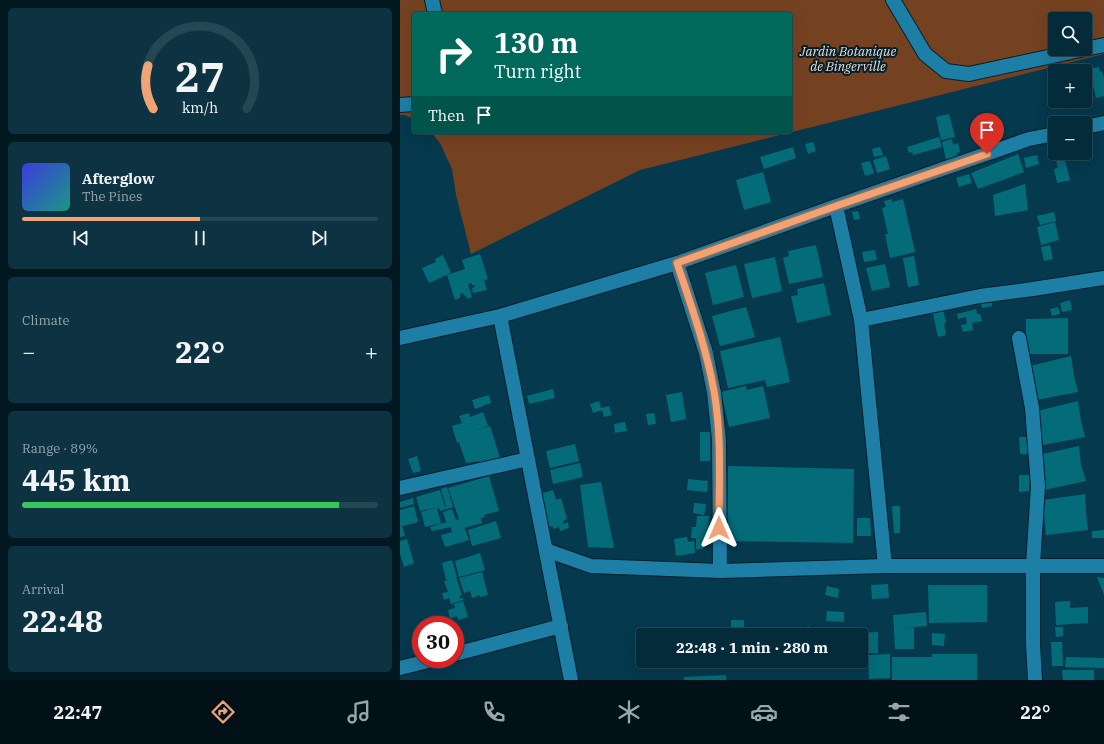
<!DOCTYPE html>
<meta charset="utf-8">
<style>
body{margin:0;font-family:"IBM Plex Serif",serif;background:#0d3342;color:#f1f3f6;height:100vh;display:flex;flex-direction:column;font-size:15px;white-space:nowrap}
*{box-sizing:border-box;margin:0}
p{font-size:13px;color:#97a7af}
.icon{flex:none;width:22px;height:22px;fill:none;stroke:currentColor;stroke-width:2;stroke-linecap:round;stroke-linejoin:round}
.map{position:relative;flex:1;overflow:hidden}
.drawer{display:flex;flex-direction:column;gap:8px;padding:8px;background:#021820;width:400px}
.drawer>*{flex:none}
.guide{position:absolute;left:12px;top:12px;width:380px;height:122px;border-radius:4px;box-shadow:0 4px 16px #0002,0 0 0 1px #254754;background:#00695c;color:#fff;overflow:hidden}
.buttons{position:absolute;left:648px;top:12px;display:grid;gap:8px}
.buttons a{display:grid;place-items:center;width:44px;height:44px;border-radius:4px;background:#042b3a;box-shadow:0 4px 16px #0002,0 0 0 1px #254754;font-size:20px}
.speed{position:absolute;left:12px;top:616px;display:flex;gap:8px;font-size:20px;font-weight:700;text-align:center}
.speed>*{display:grid;place-content:center;width:52px;height:52px;border-radius:50%;background:#042b3a;box-shadow:0 4px 16px #0002,0 0 0 1px #254754;line-height:1}
.speed .limit{border:6px solid #d22;background:#fff;color:#111}
.pin{position:absolute;display:grid;place-items:center;width:34px;height:34px;color:#fff;margin:-41px -17px;border-radius:50% 50% 50% 0;rotate:-45deg;box-shadow:0 0 4px #0007}
.pin .icon{rotate:45deg}
.me{position:absolute;width:44px;margin:-22px;rotate:0deg;stroke-linejoin:round;filter:drop-shadow(0 0 3px #0008)}
.turn{display:flex;align-items:center;gap:14px;height:84px;padding:0 16px;font-size:18px}
.turn .icon{width:52px;height:52px;stroke-width:2.5}
.turn b{display:block;font-size:28px;line-height:34px}
.then{display:flex;align-items:center;height:38px;padding:0 16px;background:#0003;gap:8px;font-size:15px}
.big{font-size:30px;font-weight:800;line-height:1.1}
.drawer .card{flex:1;display:flex;flex-direction:column;justify-content:center;gap:6px;min-width:0;padding:0 14px;border-radius:6px;background:#0d3342}
.drawer .dial{align-items:center;gap:0}
.dial svg{height:104px;overflow:visible;fill:none;stroke:#254754;stroke-width:7;stroke-linecap:round;text-anchor:middle}
.dial text{fill:#f1f3f6;stroke:none}
.song{display:flex;align-items:center;gap:12px}
.cover{width:48px;height:48px;border-radius:6px;background:linear-gradient(135deg,hsl(240 70% 55%),hsl(170 70% 35%))}
.played{height:4px;border-radius:2px;background:linear-gradient(90deg,#efa376 50%,#254754 50%)}
.keys{display:flex;justify-content:space-around;direction:ltr}
.heat{display:flex;justify-content:space-between;align-items:center;font-size:22px;direction:ltr}
.charge{height:6px;border-radius:3px;background:linear-gradient(90deg,#34c759 89%,#254754 0)}
.trip{position:absolute;left:236px;top:628px;width:232px;height:40px;border-radius:4px;background:#042b3a;box-shadow:0 4px 16px #0002,0 0 0 1px #254754;font-weight:800;line-height:40px;text-align:center}
.tab-bar{display:flex;height:64px;justify-content:space-around;align-items:center;background:#021117;color:#97a7af}
.tab-bar .icon{width:28px;height:28px}
.tab-bar .selected{color:#efa376}
.tab-bar b{font-size:18px;color:#f1f3f6}
main{display:flex;flex:1;min-height:0}
.map>svg:first-child{display:block}
.park{fill:#754221;fill-rule:evenodd}
.building{fill:#046b79}
.lines{fill:none;stroke-linecap:round;stroke-linejoin:round}
.minor-casing{stroke:#031f2b;stroke-width:16}
.minor{stroke:#1e7fa6;stroke-width:14}
.route-casing{stroke:#9b6a4d;stroke-width:10}
.route{stroke:#efa376;stroke-width:7}
.labels{text-anchor:middle;dominant-baseline:central;stroke-width:4;stroke-linejoin:round;paint-order:stroke}
.park-label{font-size:13px;font-style:italic;fill:#efdace;stroke:#031f2b}
</style>
<main>
<section class="drawer">
<div class="card dial"><svg viewBox="0 0 100 80">
<path d="M14 69A42 42 0 1 1 86 69"/>
<path d="M14 69A42 42 0 0 1 10 36" stroke="#efa376"/>
<text x="50" y="56" font-size="32" font-weight="700">27</text>
<text x="50" y="72" font-size="11">km/h</text>
</svg></div>
<div class="card">
<div class="song"><i class="cover"></i><div><b>Afterglow</b><p>The Pines</p></div></div>
<div class="played"></div>
<div class="keys"><svg class="icon" aria-label="previous" viewBox="0 0 24 24"><path d="M18 5L8 12l10 7zM5 5v14"/></svg><svg class="icon" aria-label="pause" viewBox="0 0 24 24"><path d="M8 5v14M16 5v14"/></svg><svg class="icon" aria-label="next" viewBox="0 0 24 24"><path d="M6 5l10 7-10 7zM19 5v14"/></svg></div>
</div>
<div class="card"><p>Climate</p>
<div class="heat"><a>−</a><b class="big">22°</b><a>+</a></div>
</div>
<div class="card"><p>Range · 89%</p><b class="big">445 km</b><div class="charge"></div></div>
<div class="card"><p>Arrival</p><b class="big">22:48</b></div>
</section>
<div class="map">
<svg width="704" height="680" viewBox="0 0 704 680">
<rect width="100%" height="100%" fill="#05394e"/>
<path class="park" d="M0 0H704V54L240 170 71 254 56 195 52 169 40 143 31 132H390V14H14V119L5 115H0ZM655 19H685V49H655Z"/>
<path class="building" d="M666 67 667 71H655L654 96 649 71Z
M699 67 700 72 702 71 704 79V96L696 98 689 69Z
M690 83 694 99 685 101V84Z
M549 114 555 137 541 140 536 117Z
M539 137 542 147 513 155 512 152 509 153 507 147Z
M552 139 553 145 558 143 560 152 557 153 559 161 547 164 542 142Z
M413 142 416 151 408 154 405 144Z
M393 147 396 158 364 169 360 157Z
M480 147 483 155 474 157 472 149Z
M655 148V153H663L670 180 657 183 654 169 658 168 653 149Z
M618 154 624 172 578 189 571 173Z
M637 155 639 164 626 168 624 158Z
M486 156 490 169 477 173 473 160Z
M470 161 474 173 465 176 461 163Z
M363 172 371 202 344 210 336 180Z
M569 174 572 183 559 187 556 178Z
M625 184 628 210 595 216 593 195Z
M492 199V202L503 199 515 252 490 258 485 234H488L482 208 486 207 484 201Z
M458 211 460 219 454 220 452 212Z
M654 212 656 221 640 225 637 216Z
M655 222 659 240 641 245 637 227Z
M416 245 423 277 389 284 383 258 389 256 388 251Z
M650 245 653 259 644 261 641 247Z
M475 250 477 260 464 262 462 252Z
M80 254 88 279 84 280 87 290 73 293 72 288 75 287 74 285H72V283L68 284 72 297 67 299 66 295 64 296 63 293 60 294V298L55 300 47 275 65 269 62 260Z
M43 255 51 273 29 283 22 268 36 262 35 259Z
M514 256 519 285 508 287 503 258Z
M375 257 382 291 352 298 344 264Z
M485 264 490 287 472 291 466 268Z
M336 265 344 297 313 305 305 273Z
M424 283 431 315 397 323 391 296 398 295 397 289Z
M591 298 592 306 582 308 580 300Z
M670 300 672 310 662 312 660 303Z
M346 307 355 337 320 346 312 316Z
M658 307 660 314 652 316 650 309Z
M543 308 546 323 544 324 546 335 538 337 532 310Z
M576 309 577 314H580L582 321 572 323 573 330 563 332 561 325 567 324 566 317 558 319 557 314Z
M668 318V354H626V319Z
M380 337 390 382 367 387 365 380 328 388 320 351Z
M671 356 674 376 678 392 636 400 630 366Z
M346 386 347 390 363 386 370 418 329 427 321 392Z
M153 389 155 398 129 404 127 396Z
M282 392 286 419 271 422 266 395Z
M89 395 91 403 75 409 72 400Z
M199 401 201 408 209 406 212 415 204 417 202 410 193 413 190 404Z
M678 401 681 421 685 437 643 445 637 411Z
M83 412 88 426 73 431 90 426 100 458 80 465 79 461 66 463 59 442 57 443 52 426 62 423 59 416 69 413 70 417Z
M254 413 256 424 248 425 246 414Z
M225 422 227 431 215 433 214 424Z
M300 432H310V461H300Z
M619 437H633L634 454H620Z
M175 444 179 461 150 468 146 451Z
M679 446 681 465 686 481 644 490 638 455Z
M17 456 21 471 13 473 8 459Z
M180 463 183 477 153 484 150 470Z
M328 466 454 469 453 543 327 541Z
M619 475H629V491L619 492Z
M89 476 99 511 84 515 85 517 81 518 82 523 64 528 65 529 69 540 45 547 41 535 52 532 51 527 32 531 30 527 46 522 43 512 52 509 56 520 59 519 48 488Z
M288 479 308 481 307 492 287 490Z
M201 482 214 548 188 547 180 485Z
M47 487 53 507 40 511 39 508 37 509 41 523 25 527 21 512 37 507 20 511 16 497 40 490 45 507H46L41 489Z
M153 490 156 500 161 498 167 519 163 521 164 524 168 522 169 528 160 531 159 527 153 529V526L149 527 136 493 142 491 143 493Z
M685 494 686 513 688 530 646 535 643 500Z
M13 498 14 504 0 508V502Z
M294 503 306 504 304 515 293 513Z
M14 506 18 522 2 526 5 536 0 537V510Z
M492 506H500V533H494Z
M297 516H309L308 537H304L303 549H296V538H291L292 527H296Z
M457 518H470L471 536H457Z
M96 521 101 538 72 546 68 530Z
M704 530V538H692V531Z
M287 537 288 542 294 541 295 553 276 556 274 539Z
M7 539 14 563 4 567 0 554V541Z
M80 553 85 570 59 577 55 561Z
M52 560 57 577 46 580 42 563Z
M82 572 88 595 80 597V595L72 598 70 591 64 593 59 578Z
M56 577 62 595 59 596 60 598H63V600L51 604 49 598 44 600 42 593 48 592 44 581Z
M697 577 704 578V595Z
M488 584 489 598 472 599 471 585Z
M528 585H587V622L529 623Z
M427 586 439 589 438 598 425 595Z
M63 601 68 617 58 620 57 616 50 618 48 610 55 608 54 604Z
M670 601V608L688 607V623L656 625 655 602Z
M427 611 444 612V622L426 621Z
M526 612 527 626 504 628H514V649H495L493 615Z
M331 620H344V635H331Z
M409 626 412 635H405L403 628Z
M655 627H663V636L656 637Z
M478 632V653H461V635H454V633Z
M532 633 545 634 544 646 532 645Z
M651 642H662L663 666H652Z
M490 654V678L469 679 468 655Z
M532 654H577V680H492V657H532Z
M666 657 704 658V668L665 667Z
M662 670H694V680H663Z
M326 675V680H284V677Z"/>
<g class="lines">
<g class="minor-casing">
<path id="minor" d="M32 0 35 14
M493 0 525 54 546 71 569 74 685 49
M685 49 704 45
M0 105 14 104
M685 127 704 123
M436 206 461 320 580 296 633 289 704 278
M277 263 306 353 314 393 319 440 320 571
M100 316 171 680
M461 320 485 566
M0 338 100 316 277 263 436 206 629 139 655 134
M619 338 632 408 638 486 633 565V644L635 680
M0 488 128 459
M146 550 191 566 320 571 485 566H704
M55 654 161 626
M0 668 36 659"/>
</g>
<use href="#minor" class="minor"/>
</g>
<g class="lines">
<g class="route-casing">
<path id="route" d="M319 528C319 483 322 436 314 391 306 347 291 305 277 263L436 206 587 154"/>
</g>
<use href="#route" class="route"/>
</g>
<g class="labels">
<g class="park-label">
<text x="448" y="51">Jardin Botanique<tspan x="448" dy="15">de Bingerville</tspan></text>
</g>
</g>
</svg>
<div class="buttons">
<a><svg class="icon" aria-label="search" viewBox="0 0 24 24"><circle cx="10" cy="10" r="6"/><path d="M15 15l6 6"/></svg></a>
<a>+</a>
<a>−</a>
</div>
<div class="speed"><div class="limit">30</div></div>
<div class="pin" style="left:587px;top:154px;background:#d93025"><svg class="icon" aria-label="arrive" viewBox="0 0 24 24"><path d="M6 21V4h12l-3 4 3 4H6"/></svg></div>
<svg class="me" style="left:319px;top:528px" viewBox="-20 -20 40 40"><path d="M0-17L14 15 0 8-14 15z" fill="#efa376" stroke="#fff" stroke-width="4"/></svg>
<div class="trip">22:48 · 1 min · 280 m</div>
<div class="guide">
<div class="turn"><svg class="icon" aria-label="right" viewBox="0 0 24 24"><path d="M7 20v-9h11M14 6l5 5-5 5"/></svg><div><b>130 m</b>Turn right</div></div>
<div class="then">Then<svg class="icon" aria-label="arrive" viewBox="0 0 24 24"><path d="M6 21V4h12l-3 4 3 4H6"/></svg></div>
</div>
</div>
</main>
<nav class="tab-bar">
<b>22:47</b>
<svg class="icon selected" aria-label="directions" viewBox="0 0 24 24"><path d="M12 3l9 9-9 9-9-9zM9 14v-3h6M13 9l2 2-2 2"/></svg>
<svg class="icon" aria-label="music" viewBox="0 0 24 24"><path d="M9 18V5l10-2v13"/><circle cx="6" cy="18" r="3"/><circle cx="16" cy="16" r="3"/></svg>
<svg class="icon" aria-label="phone" viewBox="0 0 24 24"><path d="M5 4h4l2 5-3 2q2 4 5 5l2-3 5 2v4C11 20 4 13 5 4z"/></svg>
<svg class="icon" aria-label="climate" viewBox="0 0 24 24"><path d="M12 3v18M4 7l16 10M4 17L20 7"/></svg>
<svg class="icon" aria-label="car" viewBox="0 0 24 24"><path d="M5 17H2v-5l4-1 3-4h7l3 4 3 1v5h-3M9 17h6M6 11h13"/><circle cx="7" cy="17" r="2"/><circle cx="17" cy="17" r="2"/></svg>
<svg class="icon" aria-label="filters" viewBox="0 0 24 24"><path d="M4 7h16M4 17h16"/><circle cx="9" cy="7" r="2"/><circle cx="15" cy="17" r="2"/></svg>
<b>22°</b>
</nav>
